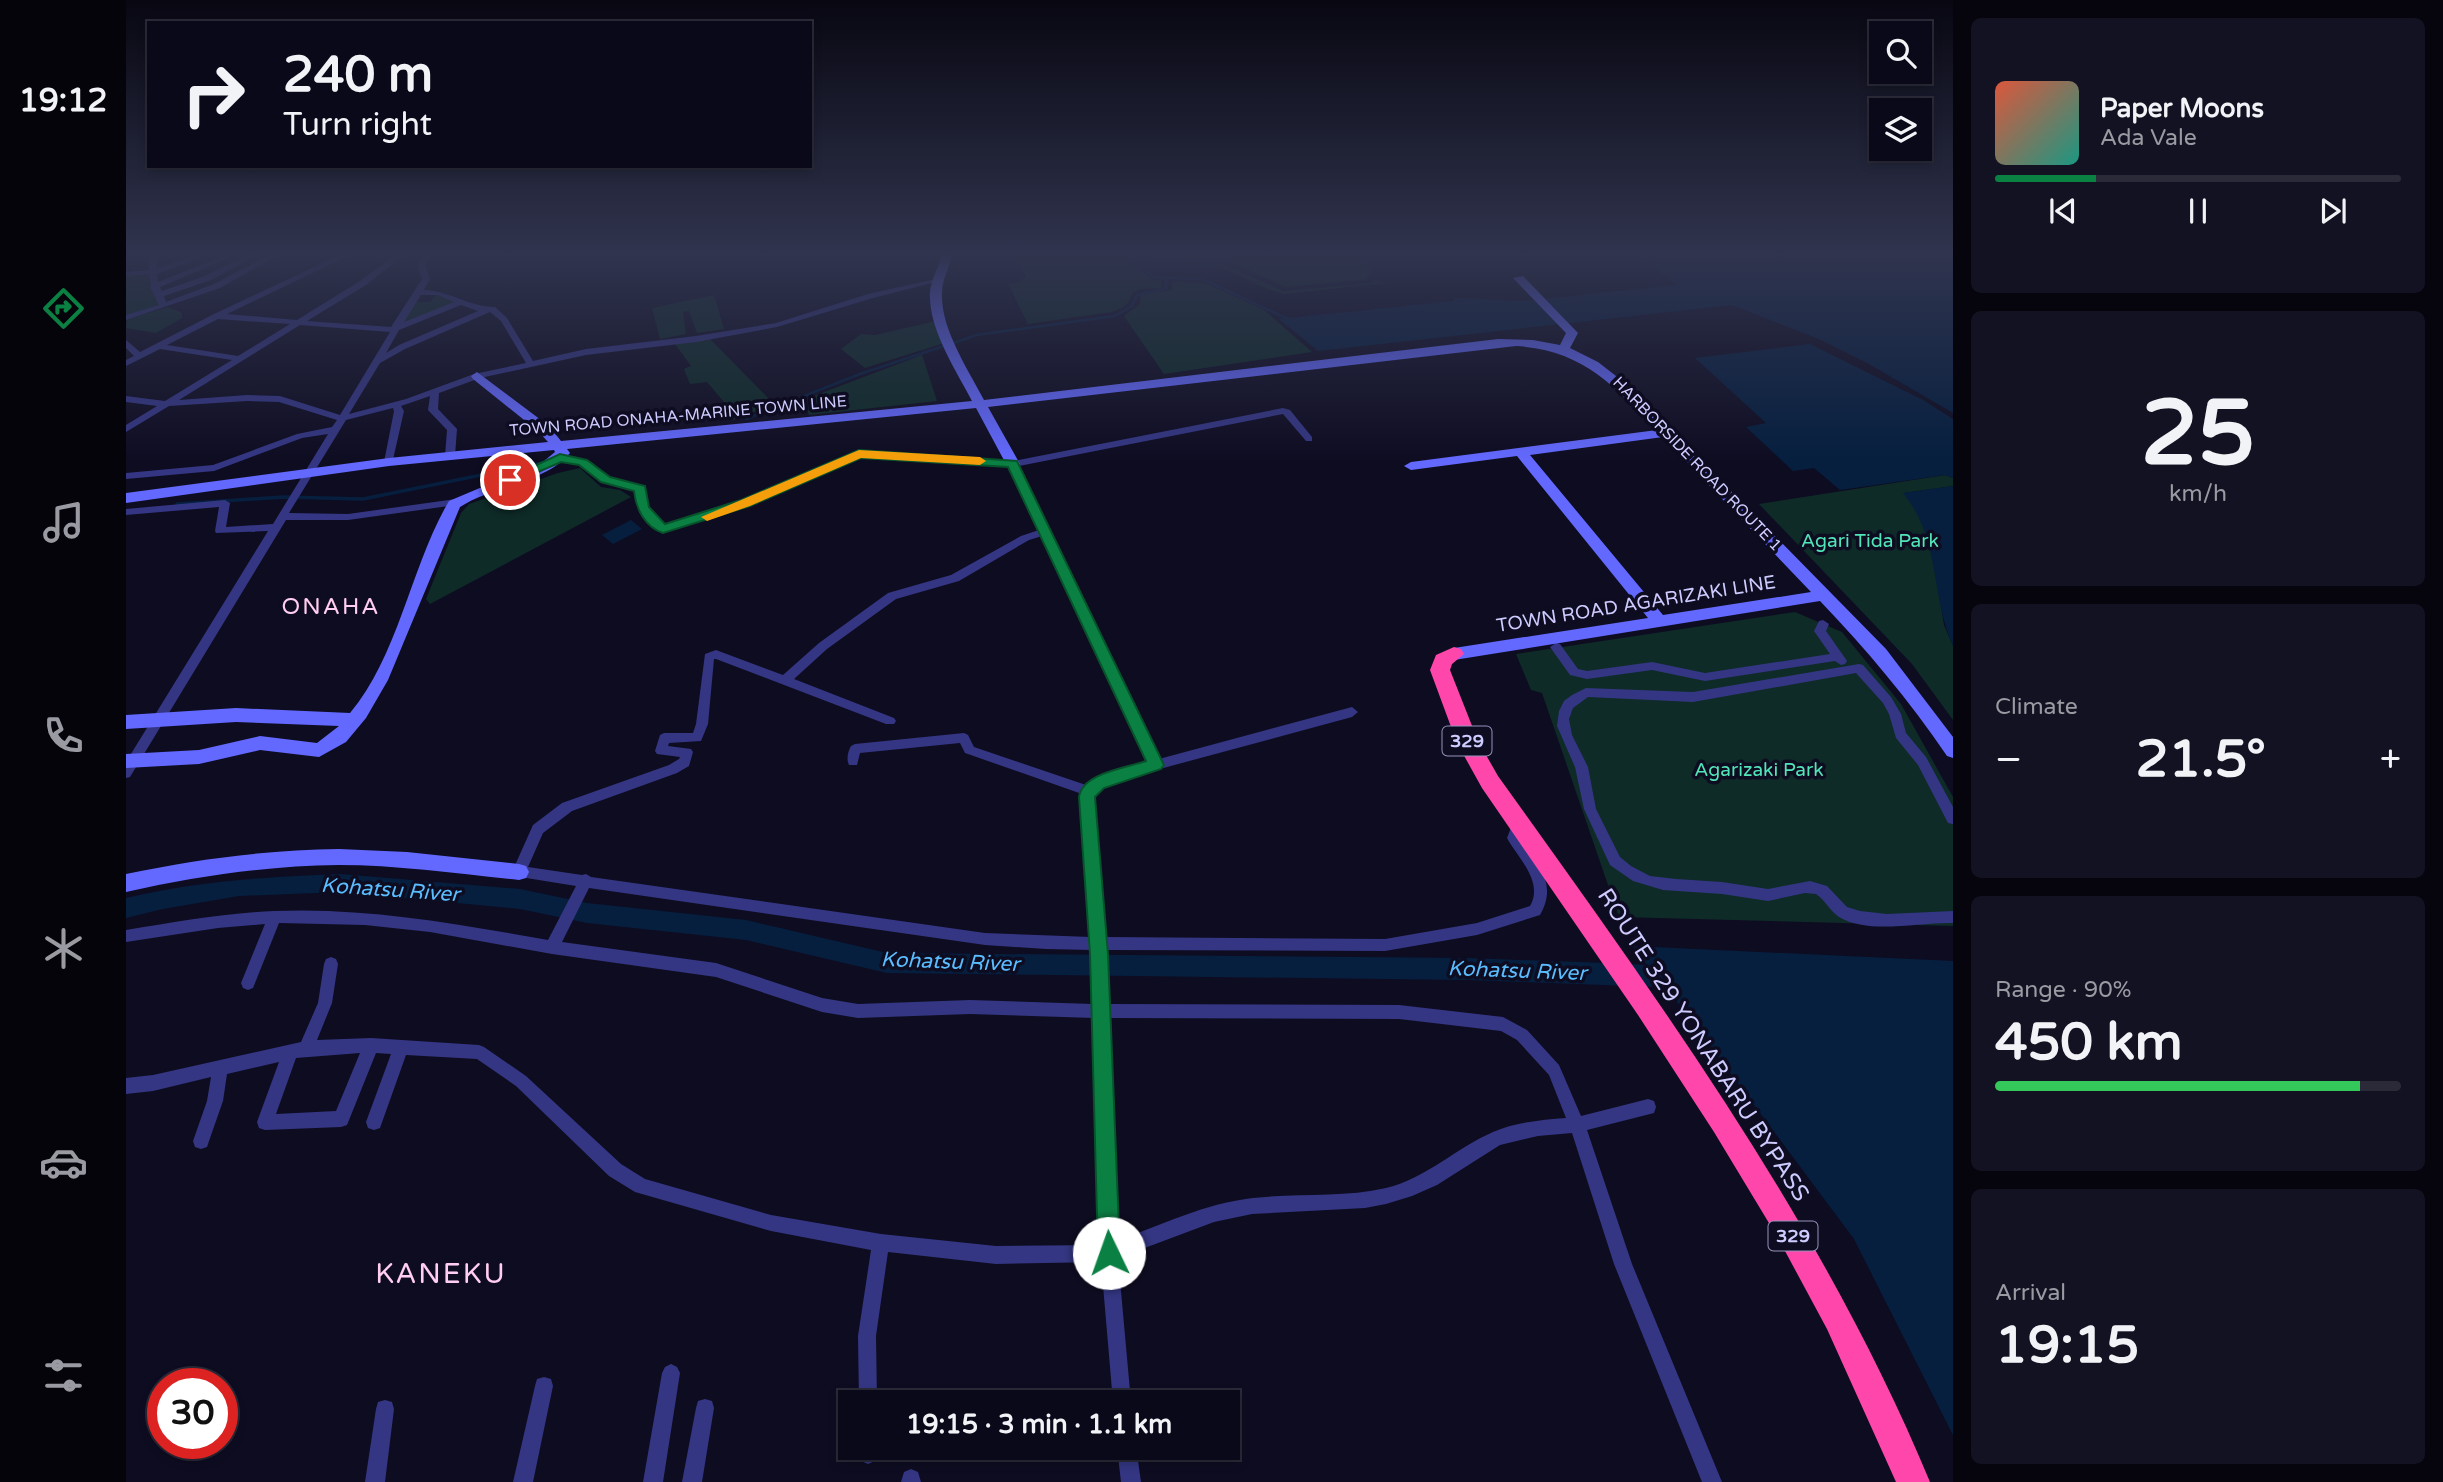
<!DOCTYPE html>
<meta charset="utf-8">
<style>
body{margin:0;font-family:"Varela Round",sans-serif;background:#131222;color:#f1f3f6;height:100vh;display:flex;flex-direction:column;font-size:26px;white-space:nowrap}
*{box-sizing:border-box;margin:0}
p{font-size:23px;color:#999aa2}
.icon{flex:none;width:38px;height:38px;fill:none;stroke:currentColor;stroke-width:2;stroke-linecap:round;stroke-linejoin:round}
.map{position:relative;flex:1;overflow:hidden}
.drawer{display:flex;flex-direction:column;gap:18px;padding:18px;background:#06050e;width:490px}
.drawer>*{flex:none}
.hud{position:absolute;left:21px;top:21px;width:665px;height:147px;border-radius:0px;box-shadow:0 4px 10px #0003,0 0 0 2px #2a2a38;background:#0a0919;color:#f1f3f6;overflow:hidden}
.fabs{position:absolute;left:1743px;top:21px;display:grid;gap:14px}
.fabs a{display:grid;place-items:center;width:63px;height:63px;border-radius:0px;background:#0a0919;box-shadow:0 4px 10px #0003,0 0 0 2px #2a2a38;font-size:35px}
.speed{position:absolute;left:21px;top:1368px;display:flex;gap:14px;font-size:35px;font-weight:700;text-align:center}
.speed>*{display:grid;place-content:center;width:91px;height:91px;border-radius:50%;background:#0a0919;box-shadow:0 4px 10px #0003,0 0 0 2px #2a2a38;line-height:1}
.speed .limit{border:10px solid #d22;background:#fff;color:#111}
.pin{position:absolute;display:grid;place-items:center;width:60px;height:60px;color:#fff;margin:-30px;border:4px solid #fff;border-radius:50%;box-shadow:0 2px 7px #0007}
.me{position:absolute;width:77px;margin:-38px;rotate:357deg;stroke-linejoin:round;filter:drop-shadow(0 0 5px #0008)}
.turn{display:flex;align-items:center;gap:24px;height:147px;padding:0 21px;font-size:32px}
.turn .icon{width:91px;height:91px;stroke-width:2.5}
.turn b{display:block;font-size:49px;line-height:60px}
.big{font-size:52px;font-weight:800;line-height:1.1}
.drawer .card{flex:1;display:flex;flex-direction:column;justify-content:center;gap:10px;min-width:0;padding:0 24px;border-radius:10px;background:#131222}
.drawer .dial{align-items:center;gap:0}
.dial b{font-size:91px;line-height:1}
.song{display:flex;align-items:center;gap:21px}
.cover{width:84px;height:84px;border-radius:10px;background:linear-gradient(135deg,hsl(10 70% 55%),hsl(170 70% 35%))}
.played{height:7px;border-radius:4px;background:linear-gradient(90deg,#0b8043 25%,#2a2a38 25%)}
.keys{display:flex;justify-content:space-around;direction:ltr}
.heat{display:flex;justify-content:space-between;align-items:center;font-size:38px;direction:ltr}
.charge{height:10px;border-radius:5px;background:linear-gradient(90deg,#34c759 90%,#2a2a38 0)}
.trip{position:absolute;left:712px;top:1390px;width:402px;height:70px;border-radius:0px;background:#0a0919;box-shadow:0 4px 10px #0003,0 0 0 2px #2a2a38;font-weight:800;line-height:70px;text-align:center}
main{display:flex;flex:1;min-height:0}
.tab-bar{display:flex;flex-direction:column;width:126px;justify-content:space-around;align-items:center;background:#04040a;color:#999aa2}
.tab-bar .icon{width:49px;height:49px}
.tab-bar .current{color:#0b8043}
.tab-bar b{font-size:32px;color:#f1f3f6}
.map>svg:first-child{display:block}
.green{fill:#0e2b28}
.water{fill:#061f3f}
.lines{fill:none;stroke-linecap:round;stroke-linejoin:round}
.stream-far1{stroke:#061f3f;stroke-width:2.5}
.stream{stroke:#061f3f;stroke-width:3.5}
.river{fill:#061f3f;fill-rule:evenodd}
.street{fill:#343683;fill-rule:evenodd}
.secondary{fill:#6369ff;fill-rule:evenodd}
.highway{fill:#ff47ab;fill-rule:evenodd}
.route{fill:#0b8043;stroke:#07532c;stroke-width:2}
.slow{fill:#f59e0b}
.labels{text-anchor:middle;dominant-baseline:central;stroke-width:7;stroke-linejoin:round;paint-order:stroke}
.far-street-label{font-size:16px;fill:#ceccff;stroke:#0e0c21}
.shield{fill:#0e0c21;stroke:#9492bc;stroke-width:2}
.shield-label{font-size:18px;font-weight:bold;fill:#ceccff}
.park-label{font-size:19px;fill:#51e5b7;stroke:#0e0c21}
.street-label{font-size:19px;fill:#ceccff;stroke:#0e0c21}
.water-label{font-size:21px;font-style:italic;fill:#5abdff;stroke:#0e0c21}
.quarter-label{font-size:23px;letter-spacing:2px;fill:#ffcef0;stroke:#0e0c21}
.near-street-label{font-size:23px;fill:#ceccff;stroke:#0e0c21}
.near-quarter-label{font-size:28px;letter-spacing:2px;fill:#ffcef0;stroke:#0e0c21}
</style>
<main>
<nav class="tab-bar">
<b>19:12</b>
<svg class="icon current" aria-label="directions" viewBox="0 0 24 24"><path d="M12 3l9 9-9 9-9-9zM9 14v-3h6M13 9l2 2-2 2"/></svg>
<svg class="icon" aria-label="music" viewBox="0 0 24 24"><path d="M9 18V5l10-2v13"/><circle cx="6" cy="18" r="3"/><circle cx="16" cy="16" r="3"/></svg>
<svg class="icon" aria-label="phone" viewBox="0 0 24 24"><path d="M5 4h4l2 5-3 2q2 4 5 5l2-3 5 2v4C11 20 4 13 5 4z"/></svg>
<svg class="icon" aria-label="climate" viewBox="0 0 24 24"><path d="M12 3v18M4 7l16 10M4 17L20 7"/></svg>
<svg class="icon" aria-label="car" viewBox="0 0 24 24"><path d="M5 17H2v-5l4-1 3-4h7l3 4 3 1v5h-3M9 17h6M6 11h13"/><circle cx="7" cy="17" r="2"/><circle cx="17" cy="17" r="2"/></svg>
<svg class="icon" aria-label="filters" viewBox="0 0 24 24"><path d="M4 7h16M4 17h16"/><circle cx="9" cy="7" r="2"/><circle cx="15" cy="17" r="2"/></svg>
</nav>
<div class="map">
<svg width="1827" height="1482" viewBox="0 0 1827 1482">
<rect width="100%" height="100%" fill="#0e0c21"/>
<path class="green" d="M899 255H994L1027 280 1035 281V288L1014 289 1006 293C1003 305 997 308 986 312L902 324 882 284 893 282 900 276 890 260Z
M1026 255H1033L1042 262 1094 263 1157 291 1245 283 1249 280 1261 283 1158 294C1134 289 1114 273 1090 267 1066 262 1050 271 1026 255Z
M1045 255H1232L1246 272 1239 280 1159 287 1098 259 1049 258Z
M0 272 23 273 25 290 34 304 32 306 0 316Z
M1046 282 1079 283 1138 310 1186 352 1038 374 998 316 1014 304 1015 295 1046 290Z
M311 294 334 302 275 323 289 302H304Z
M588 295 598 329 571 333 563 311 557 312 560 334 534 339 526 308Z
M42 307 56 313V318L30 333 0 328 1 319Z
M810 321 818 343 739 368 715 349 735 334 749 335Z
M584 339 649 405 606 420 609 415 581 382 564 384 558 369 565 366 549 344Z
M796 355 811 401 683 415 677 400Z
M454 468 475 487 494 490 505 497 304 604 300 599 335 513 343 504 432 473Z
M1819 475 1827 478V486L1778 493 1790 508 1803 537 1818 625 1827 646V720L1786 664 1633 504Z
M1669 612 1716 632 1775 704 1827 797V926L1493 917 1416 693 1405 690 1390 654Z"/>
<path class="water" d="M1516 255H1827V413L1743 364 1693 339 1606 305 1192 351 1153 319 1328 301V298L1397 301 1550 285Z
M1684 344 1797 400 1827 419V478L1819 475 1714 490 1688 468 1667 471 1620 427 1640 423 1569 358Z
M1827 486V646C1804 594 1815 539 1777 493Z
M505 520 516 529 487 544 476 535Z
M1506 946 1827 961V1435L1728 1239 1549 999Z"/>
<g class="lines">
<path class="stream-far1" d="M999 255 1028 277 1040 278
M620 419 734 374 851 335 989 316 1006 306 1011 295 1040 289V278L1076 279 1162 319
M407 465 415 463"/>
<path class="stream" d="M51 504 157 497 237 499 415 463"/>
<path class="river" d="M214 874 394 889 461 903 620 920 761 953 1342 958 1531 965 1539 968 1542 976 1539 984 1531 987 1342 980 761 973 620 940 461 923 394 909 214 892 113 896 37 909 0 918V898C74 881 138 877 214 874Z"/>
<path class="street" d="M24 255H32L30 269 70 255H81L31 274 32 282 100 255H110L34 287 36 291 79 276 121 255H131L85 280 38 296 40 302 88 284 143 255H152L94 288 0 320V315L33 305 24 287 25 285 23 274 0 276V272L23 270Z
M214 255H224L101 314 171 320 234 281 269 255H278L240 285 181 321 265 327 296 279 291 266 297 255H305L299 266 304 279 298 290C324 291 344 307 369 307L381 318 407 361 460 349 570 336 650 323 742 294 814 278 818 280 747 298 651 327 570 342 460 355 354 378 313 393 312 409 331 429 329 456 324 459 319 456 321 430 302 410 304 396 275 406 278 411 266 464 263 465 258 462 268 411 267 408 220 420 163 513 222 514 330 499 335 502 330 505 222 520H160L4 777 0 778V762L142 531 90 533 89 531 93 507 0 515V509L99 500 104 503 100 527 147 524 202 434 176 438 88 471 0 479V473L87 465 171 434 206 427 211 420 153 402 121 401 43 406 0 432V425L31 406 0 402V396L39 401 106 360 34 349 0 366V360L8 356 0 348V340L14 352 88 314ZM295 295H312L328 302 278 322ZM335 305 352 311 273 345 260 353 273 330ZM364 312 375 321 400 363 348 374 280 399 223 414 254 363 279 349ZM92 319 164 324 112 356 41 345ZM174 325 264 332 214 415 154 396 121 395 53 400Z
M1157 408 1164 410 1186 437V441H1180L1157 414 893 466 1033 759 1226 707 1232 712 1226 717 1030 770 976 787 969 793 979 937 1259 939 1351 923 1404 906C1418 882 1392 858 1381 838L1388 820 1393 819 1398 820 1400 824 1395 837C1412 864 1432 884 1414 915L1351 935 1259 951 980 950 982 1004 1273 1005 1377 1017 1401 1030 1433 1065 1455 1116 1522 1099 1528 1101 1530 1107 1528 1113 1461 1130 1506 1264 1596 1482H1576L1488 1264 1446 1133 1412 1136 1374 1145 1311 1185 1286 1196 1260 1204 1239 1208 1126 1214 1088 1222 992 1258 1005 1402H987L975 1262 870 1264 762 1252 750 1336 751 1402H733L732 1336 745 1250 645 1231 509 1192 483 1176 390 1086 351 1059 280 1055 254 1128 248 1130 242 1128 240 1122 265 1054 250 1053 221 1125 215 1127 139 1130 133 1128 131 1122 153 1062 101 1074 97 1101 83 1141 81 1147 75 1149 69 1147 67 1141 81 1101 85 1077 27 1091 0 1094V1078L27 1075 175 1042 192 1003 198 964 200 959 205 957 210 959 212 964 206 1003 191 1040 245 1038 353 1045 358 1047 400 1076 495 1164 519 1179 645 1215 755 1234 870 1246 974 1245 968 1018 844 1014 732 1018 696 1012 590 977 426 954 304 932 239 925 153 923 127 988 122 990 117 988 115 983 139 924 92 928 0 942V930C49 922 98 913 148 911 240 907 332 924 422 940L450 886 388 876 386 872 407 825 436 803 543 765 553 759 554 757 531 754 529 751 534 735 538 733H567L570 724 579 654 590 650 657 675 693 643 762 593 825 575 895 536 913 530 883 467 734 457 623 505 537 532 533 531 512 508 509 491 504 487 476 481 454 464 431 460V456C457 453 461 464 481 475 492 482 506 480 517 487L522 507 539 525 615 501 733 451 887 461ZM916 536 1022 762 968 779 960 785 848 747 842 735 838 733 729 744 725 746C722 751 720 759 723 765H731L734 753 834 743 839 753 956 794 965 937 859 933 465 877 460 874 456 875 402 867 417 833 446 811 551 773 563 766 567 752 565 749 542 746 543 743 575 741 582 724 588 659H590L760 724H768L770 721 768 718 668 679 701 649 770 599 833 581 903 540ZM463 888 859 945 920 949 966 950 967 1004 844 1000 732 1004 696 998 590 963 436 942ZM983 1018 1273 1019 1375 1031 1391 1040 1423 1075 1440 1118C1416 1120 1389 1122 1367 1132 1330 1148 1301 1178 1260 1188 1217 1198 1171 1193 1127 1198 1080 1203 1035 1225 991 1241ZM234 1053 210 1111 150 1114 170 1058Z
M1697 620 1703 624 1700 631 1719 658 1721 661 1719 664 1715 665 1709 661 1579 681 1526 670 1461 679 1444 675 1424 647 1430 643 1434 644 1452 669 1461 671 1526 662 1579 673 1704 654 1688 631 1693 621Z
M1733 664 1737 665 1765 697 1775 714 1780 733 1800 757 1827 807V824L1822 823 1792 765 1770 738 1763 714 1757 703 1730 673 1567 702 1462 697 1447 708 1443 719 1446 735 1462 767 1470 809 1494 857 1505 866 1524 876 1550 879 1596 882 1642 889 1684 881 1701 886 1721 907 1734 911 1761 914 1827 911V923C1793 922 1743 935 1713 917 1704 911 1699 900 1690 894L1679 893 1642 901 1596 894 1537 890 1507 881 1484 865 1458 809 1449 767 1431 726 1433 711 1438 701 1446 695 1460 688 1567 692Z
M545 1364 551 1367 554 1373 537 1482H517L536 1373 539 1367Z
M418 1377 425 1379 427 1386 407 1482H387L409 1386 411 1379Z
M579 1399 586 1401 588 1408 576 1482H556L570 1408 572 1401Z
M259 1400 266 1402 268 1409 259 1482H239L250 1409 252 1402Z
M732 1447H752L749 1461 742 1464 735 1461Z
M991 1447H1010L1015 1482H995Z
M785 1469 792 1472 795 1482H775L778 1472Z"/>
<path class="secondary" d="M816 255H826C824 267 816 279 816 292 814 328 842 369 858 400L1372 339 1407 340 1434 345 1440 333 1387 278 1397 276 1452 333 1444 348 1472 362 1499 383 1760 649 1827 737V758L1821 756C1783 700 1741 650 1694 601L1328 660 1322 658 1320 654 1328 648 1522 618 1391 456 1285 470 1278 466 1285 462 1531 430C1487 385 1457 350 1390 346L862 407 894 464 887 468 880 464 850 408 441 449 444 453C418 484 367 485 334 507L262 680 240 718 220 742 193 757 134 750 73 764 0 768V754L73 750 134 736 191 743 213 726 110 722 0 729V715L110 708 224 713C273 655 285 565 323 501L418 461 429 452 428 450 263 466 0 503V493L263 458 422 442 413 432 347 379 345 376 351 372 423 426 435 441 846 401C830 370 802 329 804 292 805 279 813 267 816 255ZM1537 437 1685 592 1537 615 1404 455Z
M213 849 281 852 393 864 400 866 403 872 400 878 393 880C333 874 273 865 212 865 140 866 70 876 0 892V874C71 859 141 850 213 849Z"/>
<path class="highway" d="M1328 647 1335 649 1338 654 1326 664 1324 670 1352 741 1372 776C1533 1001 1697 1224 1804 1482H1770L1701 1329 1652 1238 1588 1132 1512 1015 1356 788 1331 743 1304 670 1310 655Z"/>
</g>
<linearGradient id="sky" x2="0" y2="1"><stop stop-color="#080712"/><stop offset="0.55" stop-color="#30344e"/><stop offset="1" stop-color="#30344e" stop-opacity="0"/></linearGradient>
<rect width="1827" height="462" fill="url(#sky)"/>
<path class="route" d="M733 450 891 461 1038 765 1035 769 978 788 969 797 982 954 994 1253 991 1261 983 1264 975 1261 972 1253 964 954 953 797C956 773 1000 768 1020 761L882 467 735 458 624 506 537 533C519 527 510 509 508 491L475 482 453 465 435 462 389 482 384 483 378 480 434 454 461 460 484 477 519 486 523 507 539 524 615 500Z"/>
<path class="slow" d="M733 450 854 457 860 461 854 465 735 458 624 506 581 521 575 517Z"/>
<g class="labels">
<g class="far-street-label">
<text transform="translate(552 416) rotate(-5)">TOWN ROAD ONAHA-MARINE TOWN LINE</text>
<text transform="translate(1571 464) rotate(46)">HARBORSIDE ROAD ROUTE 1</text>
</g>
<g class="shield">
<rect x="1316.5" y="726.5" width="49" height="29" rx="5"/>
<rect x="1642.5" y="1221.5" width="49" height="29" rx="5"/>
</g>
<g class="shield-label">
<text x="1341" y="741">329</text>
<text x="1667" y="1236">329</text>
</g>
<g class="park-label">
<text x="1744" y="541">Agari Tida Park</text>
<text x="1633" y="770">Agarizaki Park</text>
</g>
<g class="street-label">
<text transform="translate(1510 604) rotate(-9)">TOWN ROAD AGARIZAKI LINE</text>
</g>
<g class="water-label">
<text transform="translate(264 890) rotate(4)">Kohatsu River</text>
<text transform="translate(824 962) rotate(2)">Kohatsu River</text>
<text transform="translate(1391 971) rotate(2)">Kohatsu River</text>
</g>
<g class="quarter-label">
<text x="205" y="607">ONAHA</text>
</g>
<g class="near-street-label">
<text transform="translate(1577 1045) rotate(57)">ROUTE 329 YONABARU BYPASS</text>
</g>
<g class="near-quarter-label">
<text x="315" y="1274">KANEKU</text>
</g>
</g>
</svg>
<div class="fabs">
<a><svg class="icon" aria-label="search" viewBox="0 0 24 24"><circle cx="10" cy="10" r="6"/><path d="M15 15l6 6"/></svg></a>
<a><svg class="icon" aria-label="layers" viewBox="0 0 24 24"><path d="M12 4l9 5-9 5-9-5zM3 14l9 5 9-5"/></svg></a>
</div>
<div class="speed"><div class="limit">30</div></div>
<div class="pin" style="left:384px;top:480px;background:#d93025"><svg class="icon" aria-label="arrive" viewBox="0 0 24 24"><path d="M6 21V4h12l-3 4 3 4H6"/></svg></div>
<svg class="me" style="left:983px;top:1253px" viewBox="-20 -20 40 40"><circle r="19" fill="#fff"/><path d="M0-13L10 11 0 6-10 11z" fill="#0b8043"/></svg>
<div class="trip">19:15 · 3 min · 1.1 km</div>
<div class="hud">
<div class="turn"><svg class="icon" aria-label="right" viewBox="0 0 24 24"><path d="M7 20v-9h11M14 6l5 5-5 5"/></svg><div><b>240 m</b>Turn right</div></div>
</div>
</div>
<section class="drawer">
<div class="card">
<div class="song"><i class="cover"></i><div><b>Paper Moons</b><p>Ada Vale</p></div></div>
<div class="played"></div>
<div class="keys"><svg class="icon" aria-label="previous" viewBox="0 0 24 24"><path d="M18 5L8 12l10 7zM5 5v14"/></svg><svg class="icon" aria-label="pause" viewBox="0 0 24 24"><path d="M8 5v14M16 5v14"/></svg><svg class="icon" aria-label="next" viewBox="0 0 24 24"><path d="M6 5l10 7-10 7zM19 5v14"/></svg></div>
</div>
<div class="card dial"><b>25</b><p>km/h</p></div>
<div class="card"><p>Climate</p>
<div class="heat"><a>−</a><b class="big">21.5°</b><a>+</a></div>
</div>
<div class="card"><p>Range · 90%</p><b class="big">450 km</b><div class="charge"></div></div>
<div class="card"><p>Arrival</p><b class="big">19:15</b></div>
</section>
</main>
